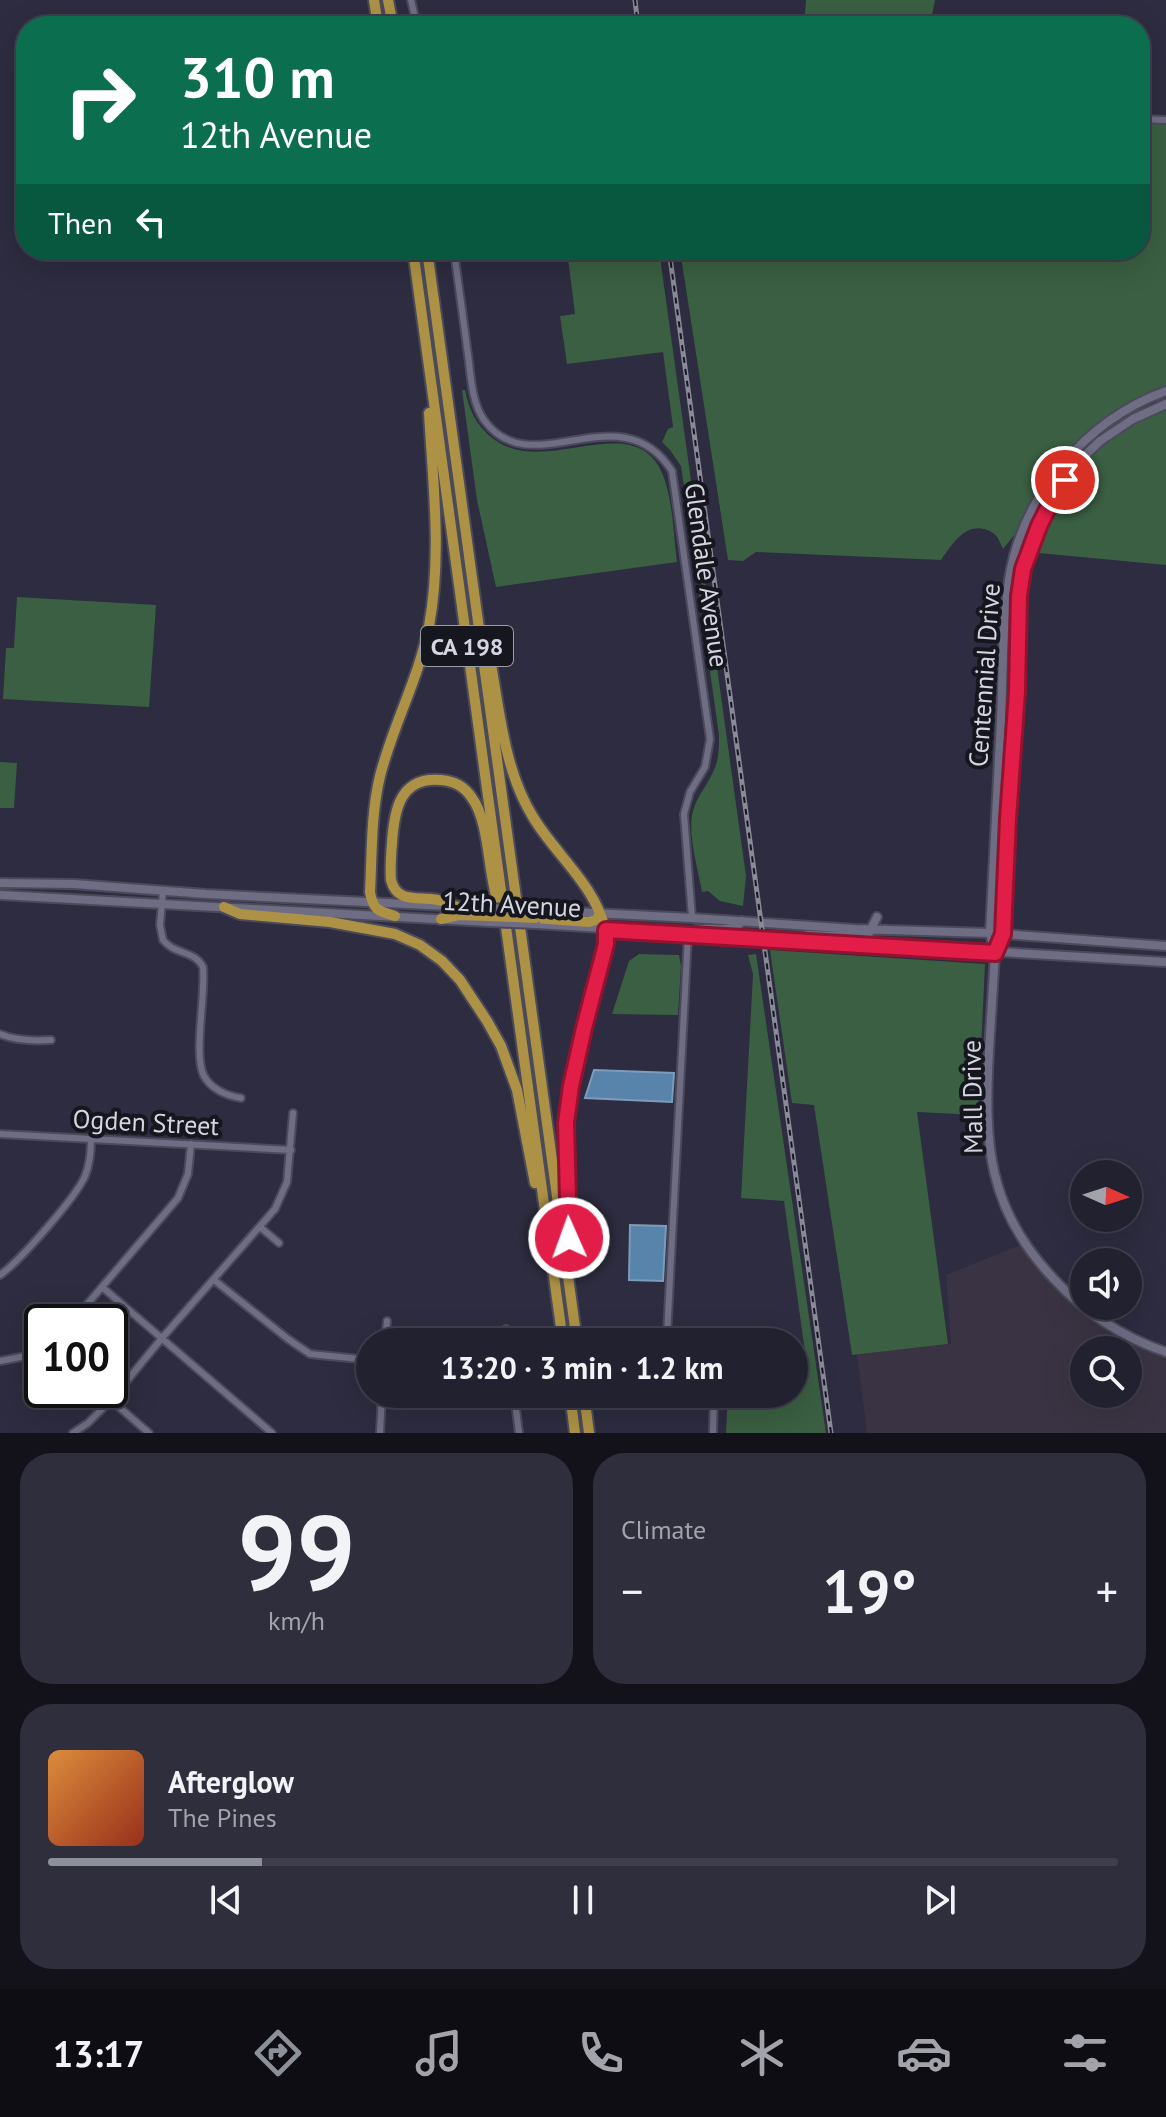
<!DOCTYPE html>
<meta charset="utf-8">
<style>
body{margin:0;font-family:"PT Sans",sans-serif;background:#2e2e3c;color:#f1f3f6;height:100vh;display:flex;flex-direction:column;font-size:30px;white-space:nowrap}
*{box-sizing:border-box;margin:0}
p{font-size:26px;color:#a2a3ab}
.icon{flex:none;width:44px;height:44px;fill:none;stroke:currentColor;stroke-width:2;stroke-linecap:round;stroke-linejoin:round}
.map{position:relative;height:1433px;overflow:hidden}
.side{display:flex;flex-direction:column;gap:20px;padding:20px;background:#13121a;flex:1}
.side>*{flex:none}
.banner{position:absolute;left:16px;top:16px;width:1134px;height:244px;border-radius:32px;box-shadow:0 8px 32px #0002,0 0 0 2px #3f3e4c;background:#0b6e4f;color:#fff;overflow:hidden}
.needle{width:52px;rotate:93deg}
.controls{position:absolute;left:1070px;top:1160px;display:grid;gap:16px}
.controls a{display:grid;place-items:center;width:72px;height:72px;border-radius:50%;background:#222130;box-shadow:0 8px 32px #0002,0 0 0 2px #3f3e4c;font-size:40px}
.speed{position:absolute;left:24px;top:1304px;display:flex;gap:16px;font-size:40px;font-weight:700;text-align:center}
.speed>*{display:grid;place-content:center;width:104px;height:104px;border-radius:50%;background:#222130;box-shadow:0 8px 32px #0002,0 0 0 2px #3f3e4c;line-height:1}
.speed .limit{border:4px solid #111;border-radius:12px;background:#fff;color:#111}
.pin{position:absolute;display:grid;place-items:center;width:68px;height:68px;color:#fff;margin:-34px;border:4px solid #fff;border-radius:50%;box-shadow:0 2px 8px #0007}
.me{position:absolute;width:88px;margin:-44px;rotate:358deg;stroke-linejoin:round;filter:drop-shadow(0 0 6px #0008)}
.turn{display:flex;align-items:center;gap:28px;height:168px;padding:0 32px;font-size:36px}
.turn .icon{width:104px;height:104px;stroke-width:2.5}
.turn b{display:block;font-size:56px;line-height:68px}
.then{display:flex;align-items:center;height:76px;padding:0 32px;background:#0003;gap:16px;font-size:30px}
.big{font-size:60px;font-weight:700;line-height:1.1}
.side .widget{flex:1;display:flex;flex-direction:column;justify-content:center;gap:12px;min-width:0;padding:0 28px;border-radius:32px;background:#2e2e3c}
.side .dial{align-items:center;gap:0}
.dial b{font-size:104px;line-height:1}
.song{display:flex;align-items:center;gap:24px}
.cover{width:96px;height:96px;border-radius:12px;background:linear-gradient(135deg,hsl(30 70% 55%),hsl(10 70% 35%))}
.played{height:8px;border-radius:4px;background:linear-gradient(90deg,#8c9099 20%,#3f3e4c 20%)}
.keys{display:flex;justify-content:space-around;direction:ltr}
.heat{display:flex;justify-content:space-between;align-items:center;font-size:44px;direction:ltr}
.side .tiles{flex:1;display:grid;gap:20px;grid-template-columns:1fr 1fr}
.widget:last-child{grid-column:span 2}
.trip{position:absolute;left:356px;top:1328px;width:452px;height:80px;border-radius:40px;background:#222130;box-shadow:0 8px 32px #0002,0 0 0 2px #3f3e4c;font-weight:700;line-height:80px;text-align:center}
.dock{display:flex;height:128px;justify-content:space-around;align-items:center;background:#0e0d13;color:#a2a3ab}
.dock .icon{width:56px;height:56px}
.dock .on{color:#8c9099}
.dock b{font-size:36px;color:#f1f3f6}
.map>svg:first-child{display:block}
.medical{fill:#3a3343;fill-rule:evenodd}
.green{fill:#3a5f42}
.water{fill:#5883aa;stroke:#7e9cba;stroke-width:2}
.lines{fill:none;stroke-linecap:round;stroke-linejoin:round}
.street-casing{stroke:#4b4a5a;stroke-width:10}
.secondary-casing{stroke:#4b4a5a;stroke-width:12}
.highway-casing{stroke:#4b4a5a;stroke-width:14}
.street{stroke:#6e6d84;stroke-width:6}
.secondary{stroke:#6e6d84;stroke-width:8}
.highway{stroke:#ad9245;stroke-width:10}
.rail-casing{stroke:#898999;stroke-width:5}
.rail{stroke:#16161f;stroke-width:2;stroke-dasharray:6;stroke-linecap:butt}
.secondary-bridge-casing{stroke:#4b4a5a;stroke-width:12;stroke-linecap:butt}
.highway-bridge-casing{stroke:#4b4a5a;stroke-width:14;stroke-linecap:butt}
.secondary-bridge{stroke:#6e6d84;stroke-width:8}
.highway-bridge{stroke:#ad9245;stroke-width:10}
.route-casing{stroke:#92132f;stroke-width:20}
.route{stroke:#e11d48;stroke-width:14}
.labels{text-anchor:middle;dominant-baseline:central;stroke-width:8;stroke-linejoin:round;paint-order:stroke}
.shield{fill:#16161f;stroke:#9c9ca7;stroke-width:2}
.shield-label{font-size:24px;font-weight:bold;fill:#d5d5e1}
.street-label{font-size:26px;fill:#d5d5e1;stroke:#16161f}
</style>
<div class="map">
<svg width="1166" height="1433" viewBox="0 0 1166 1433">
<rect width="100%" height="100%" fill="#2d2c40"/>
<path class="medical" d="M1025 1243 1088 1312 1166 1352V1433H867L857 1354 951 1344 946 1275ZM1084 1350H1128V1394H1084Z"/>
<path class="green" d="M806 0H935L930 26H804Z
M1140 119 1166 120V391L1134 406 1061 465 1055 462 1016 533 1003 549C999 540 997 533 987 530 965 522 952 545 941 560L756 552 743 561 728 560 680 250H1140Z
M567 250H659L746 876 743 906 720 901 708 891 702 892C698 869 687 833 693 811 697 796 707 786 713 772 719 761 719 748 719 735L681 466 670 450 662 442 668 429 673 427 663 352 567 364 560 316 575 314Z
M462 390H465C469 409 475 424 491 437 541 479 624 412 658 465 673 490 673 532 677 562L496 587 477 500Z
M1166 404V565L1028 552 1055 494 1100 441Z
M17 597 156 605 149 707 3 699 6 648H14Z
M0 762 17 763 14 808H0Z
M770 950 985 964 978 1115 917 1112 948 1344 852 1355 814 1105 792 1103Z
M639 954 679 955 681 966 678 1015 612 1014 629 961Z
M756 954 826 1433H726L728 1394H794V1354L805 1352 784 1201 741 1198 753 974 748 955Z"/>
<path class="water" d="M594 1070 674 1073 672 1102 585 1098Z
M630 1225 666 1226 663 1281 629 1280Z
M591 1330 652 1333V1342H593Z"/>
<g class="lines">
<g class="street-casing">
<path id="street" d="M411 0 417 26
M1140 119 1166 120
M454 250C458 283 463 315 467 348 471 370 470 400 484 420 531 486 620 390 672 471L710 739 705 767 690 792 684 814 692 918
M163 891 160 925 163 940C175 955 194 950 203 967 206 994 193 1055 204 1076 211 1089 227 1096 241 1098
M0 1034C16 1041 34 1041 51 1040
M0 1134 291 1150
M260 1227 279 1243
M0 1275C19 1262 77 1196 85 1176 90 1164 91 1152 91 1139
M214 1280 288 1339 310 1354 370 1360
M102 1287 272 1433
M72 1322 178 1198 188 1174 191 1144
M506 1329 507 1342
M385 1342 387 1321
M670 1342 667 1335 688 935
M0 1361 26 1356 42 1348
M514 1394 519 1433
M111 1400 149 1433
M73 1433 88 1423 111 1400 162 1338 275 1209 287 1182 293 1113
M380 1433 382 1394
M713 1433 714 1394"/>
</g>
<g class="secondary-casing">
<path id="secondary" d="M1166 391C1086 420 1022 495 1009 580 1002 625 1003 674 1001 720 997 791 993 862 990 933L995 953C993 986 991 1018 989 1051 984 1143 987 1209 1054 1279 1085 1313 1122 1337 1166 1352
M0 883 74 884 206 894 488 908
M0 895 489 922
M535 910 692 918 855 929 990 933 1166 946
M536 924 1166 962
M688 935C704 920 728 939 742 921
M796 938 808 935 867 937 877 917
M995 952 1003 934 1008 819 1017 692 1019 596 1028 552 1055 494 1075 465 1100 441 1133 419 1166 404"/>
</g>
<g class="highway-casing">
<path id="highway" d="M374 0 378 26
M388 0 393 26
M413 250 563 1342
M427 250 577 1342
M490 659C500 712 504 770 533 817 555 854 595 885 605 929 610 949 598 975 593 994 585 1025 576 1057 571 1089 563 1140 568 1190 569 1241
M224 907 240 914 330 922 395 934 420 945 442 961 460 980 487 1021 501 1046 517 1090 535 1183
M458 907C451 905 444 901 438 900 418 896 397 904 391 880 390 868 391 855 392 843 394 812 399 776 441 780 454 781 465 787 472 798 489 821 488 870 497 899
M395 916C378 911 373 910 370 892 372 854 371 813 380 776 393 725 419 678 429 626 442 556 433 483 429 413
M535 918 589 922 596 920 600 914
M441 919 459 915 488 916
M570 1394 575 1433
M584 1394 589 1433"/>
</g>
<use href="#street" class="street"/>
<use href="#secondary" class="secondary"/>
<use href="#highway" class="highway"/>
<g class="rail-casing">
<path id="rail" d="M635 0 638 26
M669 250 831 1433"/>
</g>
<use href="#rail" class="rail"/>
<g class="secondary-bridge-casing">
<path id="secondary-bridge" d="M488 908 535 910
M489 922 536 924"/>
</g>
<g class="highway-bridge-casing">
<path id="highway-bridge" d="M488 916 535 918"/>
</g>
<use href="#secondary-bridge" class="secondary-bridge"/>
<use href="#highway-bridge" class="highway-bridge"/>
</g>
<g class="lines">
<g class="route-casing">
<path id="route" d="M569 1238 566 1123 571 1086 584 1028 606 944V930L995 953 1003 934 1008 819 1017 692 1019 596 1023 569 1039 526 1055 494 1065 480"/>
</g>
<use href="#route" class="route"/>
</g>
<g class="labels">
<rect class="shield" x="421" y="626" width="92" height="40" rx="6"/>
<g class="shield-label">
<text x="467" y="646">CA 198</text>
</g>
<g class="street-label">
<text transform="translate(707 575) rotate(82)">Glendale Avenue</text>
<text transform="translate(984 675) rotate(-86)">Centennial Drive</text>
<text transform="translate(512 904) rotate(3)">12th Avenue</text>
<text transform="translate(972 1097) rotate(-91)">Mall Drive</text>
<text transform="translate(146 1122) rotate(3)">Ogden Street</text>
</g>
</g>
</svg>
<div class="controls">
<a><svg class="needle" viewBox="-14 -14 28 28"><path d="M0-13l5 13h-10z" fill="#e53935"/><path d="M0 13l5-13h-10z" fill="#a2a3ab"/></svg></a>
<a><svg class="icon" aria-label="sound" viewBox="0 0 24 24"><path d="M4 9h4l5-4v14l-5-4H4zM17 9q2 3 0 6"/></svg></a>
<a><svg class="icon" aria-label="search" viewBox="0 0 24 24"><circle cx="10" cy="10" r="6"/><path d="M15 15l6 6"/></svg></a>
</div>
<div class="speed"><div class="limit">100</div></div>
<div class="pin" style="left:1065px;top:480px;background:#d93025"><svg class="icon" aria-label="arrive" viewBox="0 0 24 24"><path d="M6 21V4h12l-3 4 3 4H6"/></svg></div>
<svg class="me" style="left:569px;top:1238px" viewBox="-20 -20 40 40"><circle r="17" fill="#e11d48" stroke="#fff" stroke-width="3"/><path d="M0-11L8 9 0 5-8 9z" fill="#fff"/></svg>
<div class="trip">13:20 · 3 min · 1.2 km</div>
<div class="banner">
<div class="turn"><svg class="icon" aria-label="right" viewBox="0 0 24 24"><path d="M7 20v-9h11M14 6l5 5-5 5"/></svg><div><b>310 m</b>12th Avenue</div></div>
<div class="then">Then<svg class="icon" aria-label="left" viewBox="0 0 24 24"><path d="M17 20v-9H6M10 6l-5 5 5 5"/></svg></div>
</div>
</div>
<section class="side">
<div class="tiles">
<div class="widget dial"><b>99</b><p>km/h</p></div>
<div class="widget"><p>Climate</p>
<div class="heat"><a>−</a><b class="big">19°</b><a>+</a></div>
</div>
<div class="widget">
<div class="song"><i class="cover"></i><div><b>Afterglow</b><p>The Pines</p></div></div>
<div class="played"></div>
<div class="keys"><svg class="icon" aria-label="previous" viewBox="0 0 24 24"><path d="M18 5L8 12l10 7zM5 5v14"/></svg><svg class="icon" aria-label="pause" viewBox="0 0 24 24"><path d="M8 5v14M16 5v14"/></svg><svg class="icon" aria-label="next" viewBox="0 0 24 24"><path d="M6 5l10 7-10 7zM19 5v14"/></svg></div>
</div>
</div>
</section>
<nav class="dock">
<b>13:17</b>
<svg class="icon on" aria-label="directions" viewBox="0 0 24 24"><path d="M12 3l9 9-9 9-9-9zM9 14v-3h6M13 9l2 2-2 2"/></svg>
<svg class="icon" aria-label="music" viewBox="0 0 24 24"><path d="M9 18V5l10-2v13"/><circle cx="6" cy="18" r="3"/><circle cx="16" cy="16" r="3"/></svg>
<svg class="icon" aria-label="phone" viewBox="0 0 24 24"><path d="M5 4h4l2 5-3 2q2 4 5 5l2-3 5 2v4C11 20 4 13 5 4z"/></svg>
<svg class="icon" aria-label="climate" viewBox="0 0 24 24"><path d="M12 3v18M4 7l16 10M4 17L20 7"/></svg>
<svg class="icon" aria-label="car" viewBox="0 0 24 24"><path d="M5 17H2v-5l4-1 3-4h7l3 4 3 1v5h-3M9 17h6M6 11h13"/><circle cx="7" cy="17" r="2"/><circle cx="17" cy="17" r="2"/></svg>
<svg class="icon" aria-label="filters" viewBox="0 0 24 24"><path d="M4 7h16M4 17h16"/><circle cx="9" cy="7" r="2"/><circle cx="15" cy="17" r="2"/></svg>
</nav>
